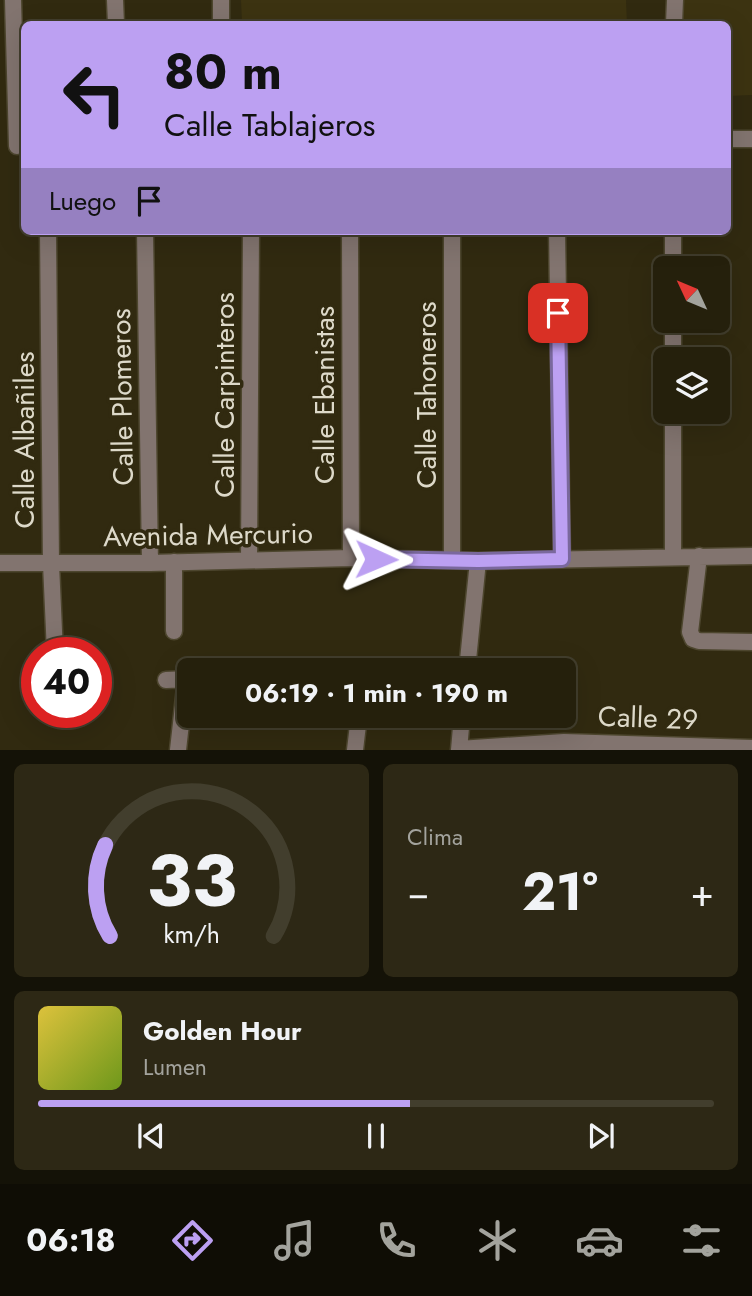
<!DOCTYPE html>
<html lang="es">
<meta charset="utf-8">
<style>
body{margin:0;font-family:Jost,sans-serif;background:#2d2815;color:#f1f3f6;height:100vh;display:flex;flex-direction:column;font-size:26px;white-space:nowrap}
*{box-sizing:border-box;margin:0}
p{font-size:23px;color:#a3a39d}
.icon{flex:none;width:38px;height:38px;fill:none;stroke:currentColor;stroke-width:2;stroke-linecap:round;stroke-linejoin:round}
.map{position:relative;height:750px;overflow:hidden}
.panel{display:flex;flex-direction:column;gap:14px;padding:14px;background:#141207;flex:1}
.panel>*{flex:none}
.guide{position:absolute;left:21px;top:21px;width:710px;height:214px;border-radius:10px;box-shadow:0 7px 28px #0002,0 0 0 2px #423e2d;background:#bca0f2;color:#111;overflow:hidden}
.needle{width:46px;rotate:314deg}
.tools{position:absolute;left:653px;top:256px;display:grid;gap:14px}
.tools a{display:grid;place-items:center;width:77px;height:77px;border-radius:10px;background:#25200c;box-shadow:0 7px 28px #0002,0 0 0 2px #423e2d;font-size:35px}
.speed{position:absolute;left:21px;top:637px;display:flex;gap:14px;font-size:35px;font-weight:700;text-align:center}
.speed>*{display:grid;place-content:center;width:91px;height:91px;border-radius:50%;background:#25200c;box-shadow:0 7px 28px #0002,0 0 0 2px #423e2d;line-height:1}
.speed .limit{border:10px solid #d22;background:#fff;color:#111}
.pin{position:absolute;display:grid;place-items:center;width:60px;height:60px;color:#fff;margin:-30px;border-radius:14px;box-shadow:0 4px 10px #0006}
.me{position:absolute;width:77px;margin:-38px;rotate:91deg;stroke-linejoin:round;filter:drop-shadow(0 0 5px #0008)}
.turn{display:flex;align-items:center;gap:24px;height:147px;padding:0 28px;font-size:32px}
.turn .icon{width:91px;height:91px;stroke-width:2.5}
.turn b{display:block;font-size:49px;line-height:60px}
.then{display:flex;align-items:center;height:66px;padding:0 28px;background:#0003;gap:14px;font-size:26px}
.big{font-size:52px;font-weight:700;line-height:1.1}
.panel .card{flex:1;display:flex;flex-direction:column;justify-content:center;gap:10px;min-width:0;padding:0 24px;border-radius:10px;background:#2d2815}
.panel .dial{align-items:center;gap:0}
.dial svg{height:182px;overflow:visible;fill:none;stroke:#423e2d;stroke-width:7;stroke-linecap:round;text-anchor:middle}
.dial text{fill:#f1f3f6;stroke:none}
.song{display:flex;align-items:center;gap:21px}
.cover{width:84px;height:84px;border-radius:10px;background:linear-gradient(135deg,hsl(50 70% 55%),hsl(80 70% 35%))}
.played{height:7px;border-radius:4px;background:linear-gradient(90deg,#bca0f2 55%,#423e2d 55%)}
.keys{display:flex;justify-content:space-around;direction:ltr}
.heat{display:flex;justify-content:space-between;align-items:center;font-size:38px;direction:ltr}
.panel .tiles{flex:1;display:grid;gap:14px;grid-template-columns:1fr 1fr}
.card:last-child{grid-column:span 2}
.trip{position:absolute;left:177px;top:658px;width:399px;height:70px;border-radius:10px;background:#25200c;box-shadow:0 7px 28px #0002,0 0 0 2px #423e2d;font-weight:700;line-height:70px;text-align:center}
.dock{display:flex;height:112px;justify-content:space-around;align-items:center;background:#0f0d05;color:#a3a39d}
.dock .icon{width:49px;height:49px}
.dock .selected{color:#bca0f2}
.dock b{font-size:32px;color:#f1f3f6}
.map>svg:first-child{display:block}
.built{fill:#3c3311}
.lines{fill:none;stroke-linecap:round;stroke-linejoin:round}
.minor-casing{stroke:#4d462e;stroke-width:19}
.minor{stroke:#82746f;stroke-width:16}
.route-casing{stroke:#7a689d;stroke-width:18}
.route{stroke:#bca0f2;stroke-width:12}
.labels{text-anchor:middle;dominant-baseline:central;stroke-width:7;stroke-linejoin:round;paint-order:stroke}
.street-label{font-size:28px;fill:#ddd9c9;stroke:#312a10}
</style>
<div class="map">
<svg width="752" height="750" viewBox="0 0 752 750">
<rect width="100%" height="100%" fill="#312a10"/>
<path class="built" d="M241 0H626L627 24H242Z
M683 0H752V95L728 96V24H683Z"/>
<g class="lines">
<g class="minor-casing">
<path id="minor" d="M13 0 17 146
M115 0 116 24
M221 0V24
M674 24 675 0
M728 139H752
M48 231 51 564 55 653
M145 231 150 563
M350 231 351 558
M452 231V560
M557 231 562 559
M673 268V231
M673 359V320
M699 556 690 632 693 639 699 641 752 642
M673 557V411
M249 560 251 231
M174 562V631
M0 563H150L351 558 478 561 752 556
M467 670 478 561
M166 680 189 679
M459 749 564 742 752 748
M178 750 186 679
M355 750 359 716
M459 750 462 716"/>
</g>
<use href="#minor" class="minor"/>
</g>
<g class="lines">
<g class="route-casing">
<path id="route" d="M376 559 478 561 562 559 558 313"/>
</g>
<use href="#route" class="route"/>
</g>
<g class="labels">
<g class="street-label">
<text transform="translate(224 395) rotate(-90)">Calle Carpinteros</text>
<text transform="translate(324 395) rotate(-90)">Calle Ebanistas</text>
<text transform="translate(426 395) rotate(-90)">Calle Tahoneros</text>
<text transform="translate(122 397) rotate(-91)">Calle Plomeros</text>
<text transform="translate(24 440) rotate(-90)">Calle Albañiles</text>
<text transform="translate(208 535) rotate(-1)">Avenida Mercurio</text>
<text transform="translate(648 718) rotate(2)">Calle 29</text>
</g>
</g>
</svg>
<div class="tools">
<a><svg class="needle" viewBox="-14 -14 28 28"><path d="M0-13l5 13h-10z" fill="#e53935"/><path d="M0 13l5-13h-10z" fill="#a3a39d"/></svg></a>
<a><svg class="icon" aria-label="layers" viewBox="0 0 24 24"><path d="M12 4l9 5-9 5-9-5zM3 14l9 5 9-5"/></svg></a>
</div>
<div class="speed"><div class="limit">40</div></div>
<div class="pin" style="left:558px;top:313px;background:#d93025"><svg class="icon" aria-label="arrive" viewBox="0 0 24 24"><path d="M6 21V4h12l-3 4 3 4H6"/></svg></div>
<svg class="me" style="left:376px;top:559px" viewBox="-20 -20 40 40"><path d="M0-17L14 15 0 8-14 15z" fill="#bca0f2" stroke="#fff" stroke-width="4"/></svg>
<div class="trip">06:19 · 1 min · 190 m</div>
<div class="guide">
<div class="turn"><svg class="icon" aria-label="left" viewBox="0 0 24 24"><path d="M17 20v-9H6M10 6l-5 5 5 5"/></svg><div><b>80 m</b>Calle Tablajeros</div></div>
<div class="then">Luego<svg class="icon" aria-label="arrive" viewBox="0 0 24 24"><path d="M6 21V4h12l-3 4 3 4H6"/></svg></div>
</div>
</div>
<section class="panel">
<div class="tiles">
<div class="card dial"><svg viewBox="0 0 100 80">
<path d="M14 69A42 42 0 1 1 86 69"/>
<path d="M14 69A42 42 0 0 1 12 29" stroke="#bca0f2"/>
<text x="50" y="56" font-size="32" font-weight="700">33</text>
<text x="50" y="72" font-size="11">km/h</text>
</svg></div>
<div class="card"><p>Clima</p>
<div class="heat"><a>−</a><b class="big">21°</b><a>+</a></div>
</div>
<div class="card">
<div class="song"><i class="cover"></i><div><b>Golden Hour</b><p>Lumen</p></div></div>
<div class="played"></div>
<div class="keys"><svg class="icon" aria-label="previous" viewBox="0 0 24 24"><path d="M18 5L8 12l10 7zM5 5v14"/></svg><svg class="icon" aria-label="pause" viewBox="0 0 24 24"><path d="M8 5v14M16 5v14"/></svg><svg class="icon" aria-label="next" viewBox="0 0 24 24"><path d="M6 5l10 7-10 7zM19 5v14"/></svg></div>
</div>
</div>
</section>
<nav class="dock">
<b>06:18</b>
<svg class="icon selected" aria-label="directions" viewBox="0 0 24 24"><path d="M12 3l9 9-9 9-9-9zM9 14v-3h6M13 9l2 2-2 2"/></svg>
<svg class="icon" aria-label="music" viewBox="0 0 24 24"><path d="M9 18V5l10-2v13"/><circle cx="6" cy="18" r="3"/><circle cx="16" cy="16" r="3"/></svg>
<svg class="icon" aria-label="phone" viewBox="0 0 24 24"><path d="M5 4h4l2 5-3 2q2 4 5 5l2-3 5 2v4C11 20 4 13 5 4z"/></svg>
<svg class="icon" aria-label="climate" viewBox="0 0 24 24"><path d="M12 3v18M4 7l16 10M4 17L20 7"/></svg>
<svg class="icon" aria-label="car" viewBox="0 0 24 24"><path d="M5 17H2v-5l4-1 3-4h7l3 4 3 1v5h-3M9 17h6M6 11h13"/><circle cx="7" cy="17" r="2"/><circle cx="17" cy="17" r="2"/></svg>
<svg class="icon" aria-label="filters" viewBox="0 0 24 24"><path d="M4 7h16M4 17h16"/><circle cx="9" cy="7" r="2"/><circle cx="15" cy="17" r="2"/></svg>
</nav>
